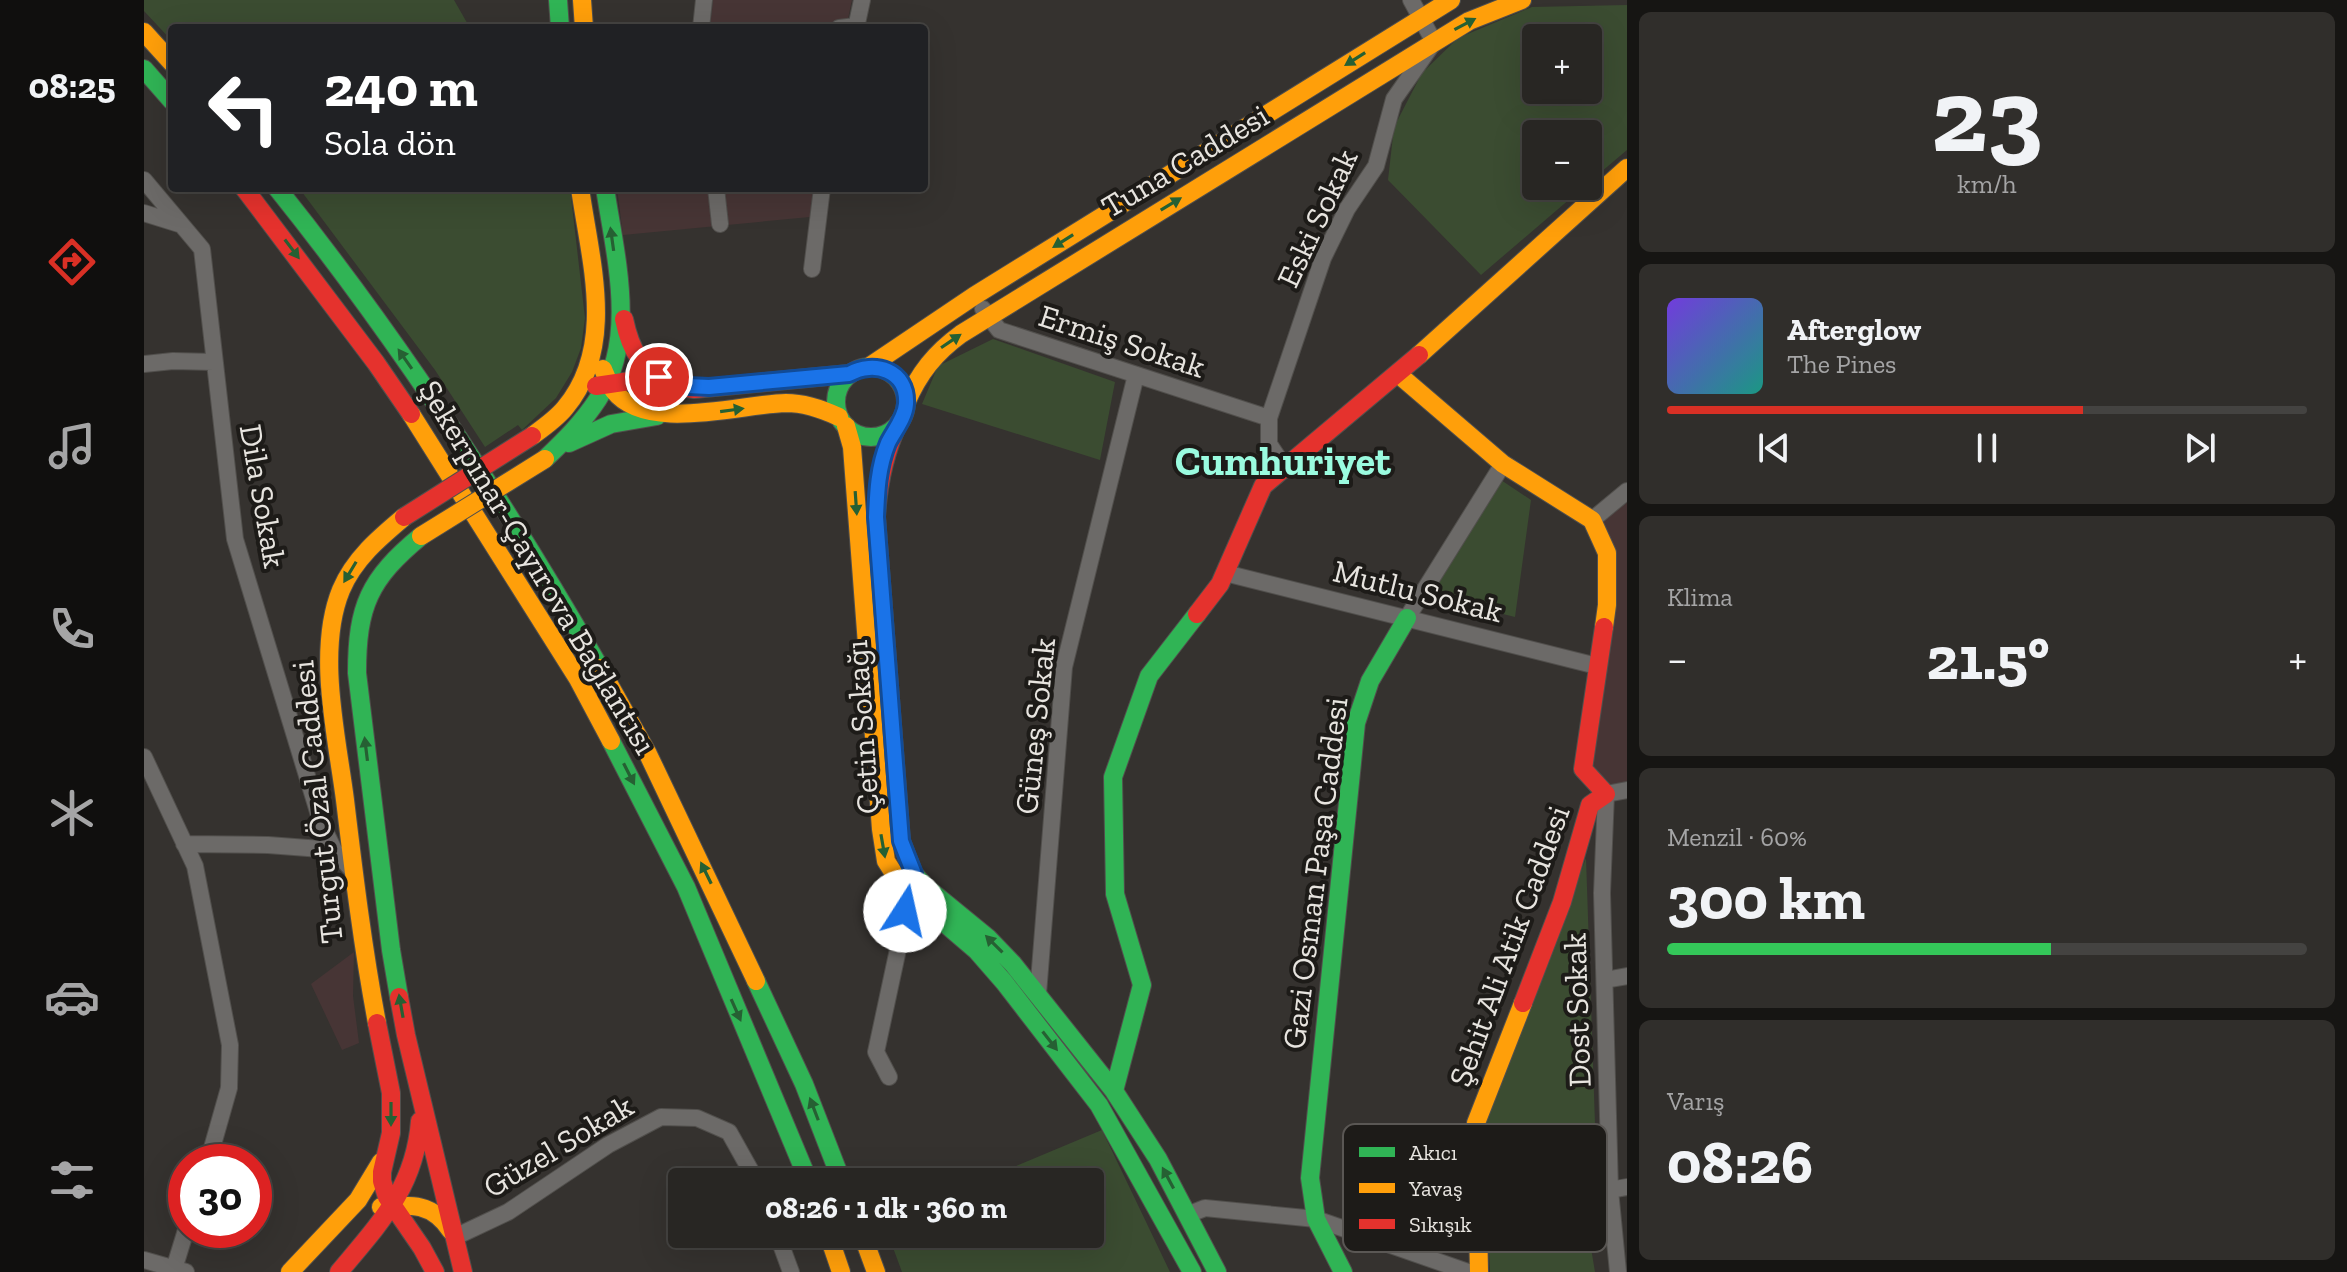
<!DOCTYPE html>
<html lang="tr">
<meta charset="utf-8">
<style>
body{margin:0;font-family:"Zilla Slab",serif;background:#302e2b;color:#f1f3f6;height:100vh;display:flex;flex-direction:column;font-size:30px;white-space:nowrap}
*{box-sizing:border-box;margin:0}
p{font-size:26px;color:#a5a5a6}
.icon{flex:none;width:44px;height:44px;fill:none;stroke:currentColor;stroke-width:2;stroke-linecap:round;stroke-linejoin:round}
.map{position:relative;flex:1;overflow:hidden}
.details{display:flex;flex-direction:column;gap:12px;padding:12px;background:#161513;width:720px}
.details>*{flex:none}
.guide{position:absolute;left:24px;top:24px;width:760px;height:168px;border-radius:8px;box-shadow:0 8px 32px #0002,0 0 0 2px #444341;background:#202124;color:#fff;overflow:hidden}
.fabs{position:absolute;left:1378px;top:24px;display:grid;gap:16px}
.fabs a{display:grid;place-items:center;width:80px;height:80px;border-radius:8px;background:#282623;box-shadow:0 8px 32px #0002,0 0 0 2px #444341;font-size:40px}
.speed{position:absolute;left:24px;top:1144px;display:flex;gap:16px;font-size:40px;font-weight:700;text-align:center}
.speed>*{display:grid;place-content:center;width:104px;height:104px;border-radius:50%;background:#282623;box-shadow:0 8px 32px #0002,0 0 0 2px #444341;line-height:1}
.speed .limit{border:12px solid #d22;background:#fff;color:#111}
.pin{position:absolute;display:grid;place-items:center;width:68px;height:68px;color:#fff;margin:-34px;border:4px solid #fff;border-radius:50%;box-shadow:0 2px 8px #0007}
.me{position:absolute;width:88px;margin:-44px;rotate:10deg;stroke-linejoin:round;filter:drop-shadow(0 0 6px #0008)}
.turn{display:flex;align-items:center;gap:28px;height:168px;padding:0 24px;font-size:36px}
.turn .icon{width:104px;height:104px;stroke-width:2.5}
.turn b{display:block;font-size:56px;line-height:68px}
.big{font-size:60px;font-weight:700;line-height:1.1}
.details .tile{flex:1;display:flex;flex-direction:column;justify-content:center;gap:12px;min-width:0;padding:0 28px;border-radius:12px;background:#302e2b}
.details .dial{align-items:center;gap:0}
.dial b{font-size:104px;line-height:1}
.song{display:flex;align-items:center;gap:24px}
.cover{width:96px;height:96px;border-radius:12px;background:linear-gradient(135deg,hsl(260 70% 55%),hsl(170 70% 35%))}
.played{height:8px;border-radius:4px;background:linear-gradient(90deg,#d93025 65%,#444341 65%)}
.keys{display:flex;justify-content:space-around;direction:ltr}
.heat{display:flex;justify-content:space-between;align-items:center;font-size:44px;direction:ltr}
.charge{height:12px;border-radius:6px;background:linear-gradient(90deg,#34c759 60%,#444341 0)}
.trip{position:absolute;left:524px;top:1168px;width:436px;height:80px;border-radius:8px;background:#282623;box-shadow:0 8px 32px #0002,0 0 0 2px #444341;font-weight:700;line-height:80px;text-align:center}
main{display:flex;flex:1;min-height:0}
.tab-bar{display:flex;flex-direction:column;width:144px;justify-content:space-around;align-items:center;background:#100f0e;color:#a5a5a6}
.tab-bar .icon{width:56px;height:56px}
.tab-bar .active{color:#d93025}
.tab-bar b{font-size:36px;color:#f1f3f6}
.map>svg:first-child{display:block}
.commercial{fill:#473535}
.green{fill:#3b4c31;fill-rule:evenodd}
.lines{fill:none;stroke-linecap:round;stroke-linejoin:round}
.street-casing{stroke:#514f4c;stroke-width:18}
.fast-casing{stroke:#514f4c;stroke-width:20}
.slow-casing{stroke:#514f4c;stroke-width:20}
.jam-casing{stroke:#514f4c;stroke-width:20}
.street{stroke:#6c6a68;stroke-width:16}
.fast{stroke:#30b455;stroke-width:18}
.slow{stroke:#ff9f0a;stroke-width:18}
.jam{stroke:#e5322d;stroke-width:18}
.slow-bridge-casing{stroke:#514f4c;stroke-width:20;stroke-linecap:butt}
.jam-bridge-casing{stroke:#514f4c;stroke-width:20;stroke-linecap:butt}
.slow-bridge{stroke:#ff9f0a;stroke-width:18}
.jam-bridge{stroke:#e5322d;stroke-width:18}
.oneway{fill:#266033}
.route-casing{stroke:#114b97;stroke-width:20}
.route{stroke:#1a73e8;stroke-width:14}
.labels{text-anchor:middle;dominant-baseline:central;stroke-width:8;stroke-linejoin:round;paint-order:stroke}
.street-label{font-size:32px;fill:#e7e4df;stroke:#1d1b18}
.district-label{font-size:40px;font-weight:bold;fill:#9afbdf;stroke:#1d1b18}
.key{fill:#1d1b18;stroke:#5a5754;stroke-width:2}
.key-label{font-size:22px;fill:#e7e4df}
</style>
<main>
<nav class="tab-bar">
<b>08:25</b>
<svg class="icon active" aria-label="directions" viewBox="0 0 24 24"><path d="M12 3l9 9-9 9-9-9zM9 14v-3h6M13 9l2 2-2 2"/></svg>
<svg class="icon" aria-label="music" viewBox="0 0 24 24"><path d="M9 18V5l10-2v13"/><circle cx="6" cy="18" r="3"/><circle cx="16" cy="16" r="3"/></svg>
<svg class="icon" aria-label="phone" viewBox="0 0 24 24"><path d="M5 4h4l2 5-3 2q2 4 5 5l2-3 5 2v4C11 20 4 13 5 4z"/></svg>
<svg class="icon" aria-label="climate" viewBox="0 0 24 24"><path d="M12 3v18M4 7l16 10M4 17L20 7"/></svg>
<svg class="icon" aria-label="car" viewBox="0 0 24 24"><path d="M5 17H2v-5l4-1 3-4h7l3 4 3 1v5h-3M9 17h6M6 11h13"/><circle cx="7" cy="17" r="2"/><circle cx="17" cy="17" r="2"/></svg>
<svg class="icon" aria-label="filters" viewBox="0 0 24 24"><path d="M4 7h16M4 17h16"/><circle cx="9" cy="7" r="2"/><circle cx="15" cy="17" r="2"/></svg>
</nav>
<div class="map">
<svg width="1483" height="1272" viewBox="0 0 1483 1272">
<rect width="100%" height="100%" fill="#35322f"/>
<path class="commercial" d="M569 0H708L702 28H566Z
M473 188H679L676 216 479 235Z
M1483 490V791L1462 795 1438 770 1463 607 1448 519Z
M210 952 209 996 215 1043 198 1050 167 984Z"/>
<path class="green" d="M0 0H310L326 28H28V41L0 11Z
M1483 5V150L1444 183V134H1392V186H1441L1337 275 1244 180 1250 127 1278 73 1314 38 1388 7ZM1392 38H1444V90H1392Z
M155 188H426L441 318 437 348 428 372 412 398 378 430 374 425 341 447 291 370Z
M849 339 971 382 956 460 778 404 794 366Z
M1357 480 1387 500 1371 617 1286 596Z
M1442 858 1453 1183 1446 1242 1451 1272H1346L1339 1126Z
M958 1130 1026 1272H758L744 1234H946V1182H834Z"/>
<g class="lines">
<g class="street-casing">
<path id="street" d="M557 28 560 0
M695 28 712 26
M712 28 718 0
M0 180 58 249 91 539 178 825 190 850 208 870
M572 188 576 224
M0 213 35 224
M668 269 678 188
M839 309 855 330 1125 418
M0 364 29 361 70 362
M1141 468 1125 444V418L1179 258 1203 209 1232 166 1250 99 1290 42 1267 0
M1448 520 1483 491
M1081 573 1453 666
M1263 618 1359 464
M0 757 51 866 86 1045 85 1088 64 1162
M40 844 124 845 190 850
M1461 980 1483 976
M894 994 920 667 992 375
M745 1077 732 1052 768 884
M1466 1190 1483 1187
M1043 1215 1061 1208 1172 1219 1324 1272
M633 1234 647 1272
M311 1237 364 1212 464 1145 517 1117 553 1118 585 1132 613 1182
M0 1260 42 1272
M30 1269 42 1230
M1474 1272 1466 1190 1458 893 1462 794 1483 790"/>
</g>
<g class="fast-casing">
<path id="fast" d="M414 0 416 28
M0 69 28 101
M133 188C254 339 360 501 456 668
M692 402a35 35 0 1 1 70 0a35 35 0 1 1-70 0Z
M425 443 467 424 513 416
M401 459C421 440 439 422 454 399 494 338 471 255 461 188
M467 741 542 887 665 1182
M765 862 770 874 783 888 844 938 869 964 970 1091 1014 1159 1073 1272
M771 898 833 951 860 982 955 1105 1048 1272
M612 981 660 1084 698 1182
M255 997 247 950 213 673C213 606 225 579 277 536
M970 1091 998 985 971 894 969 777 1005 676 1053 614
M1199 1272 1172 1219 1166 1178 1212 723 1226 681 1263 618"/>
</g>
<g class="slow-casing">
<path id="slow" d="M438 0 440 28
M0 32 28 63
M1275 355 1483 168
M726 366 830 296 1307 0
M459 369C462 376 465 385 470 391 503 433 597 404 642 403 660 403 678 409 695 417
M1254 374 1359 464 1448 520 1463 553V605L1460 627
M762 403C775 373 791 353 817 334L1325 21 1378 0
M267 414 434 679 467 741
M702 426 708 447 737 829 742 861 754 880 771 898
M388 436C399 428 412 419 421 408 473 346 446 260 436 188
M456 668 504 754 612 981
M233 1023C219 949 210 875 201 800 193 737 172 651 197 590 210 559 235 538 260 517
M237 1207C267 1204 289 1203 307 1231
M684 1234 697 1272
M718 1234 732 1272
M146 1272 214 1200 237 1162
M1335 1272 1332 1123 1379 1003"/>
</g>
<g class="jam-casing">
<path id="jam" d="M100 188 232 363 267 414
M480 319C487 353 497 367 528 383
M452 386 486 381 550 389 705 374
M754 424C740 454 734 484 732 517L757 841 765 862
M1053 614 1076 584 1119 486 1275 355
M255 997 262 1035 319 1272
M1379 1003 1418 902 1446 805 1462 794 1439 769 1460 627
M233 1023 247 1093V1133L238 1172V1181L243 1197 278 1248 291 1272
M195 1272C236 1223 271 1187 276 1121"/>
</g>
<use href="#street" class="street"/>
<use href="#fast" class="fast"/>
<use href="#slow" class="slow"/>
<use href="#jam" class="jam"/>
<g class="slow-bridge-casing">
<path id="slow-bridge" d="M277 536 401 459"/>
</g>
<g class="jam-bridge-casing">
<path id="jam-bridge" d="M260 517 388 436"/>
</g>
<use href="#slow-bridge" class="slow-bridge"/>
<use href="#jam-bridge" class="jam-bridge"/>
</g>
<defs><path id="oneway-solid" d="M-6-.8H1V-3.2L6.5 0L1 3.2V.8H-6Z" transform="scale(2)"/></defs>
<g class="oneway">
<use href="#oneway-solid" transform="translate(1321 24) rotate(-28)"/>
<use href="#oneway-solid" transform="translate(1211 59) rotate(148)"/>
<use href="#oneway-solid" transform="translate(1027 204) rotate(-31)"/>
<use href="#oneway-solid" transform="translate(468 239) rotate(-98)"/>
<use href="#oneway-solid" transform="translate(919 241) rotate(148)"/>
<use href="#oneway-solid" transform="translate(148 249) rotate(53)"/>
<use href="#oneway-solid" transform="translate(807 341) rotate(-34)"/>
<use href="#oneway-solid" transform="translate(261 359) rotate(-125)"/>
<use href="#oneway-solid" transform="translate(588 410) rotate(-8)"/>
<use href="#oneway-solid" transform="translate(712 503) rotate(86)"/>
<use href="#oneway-solid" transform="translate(206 572) rotate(121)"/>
<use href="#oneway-solid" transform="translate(222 749) rotate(-97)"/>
<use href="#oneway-solid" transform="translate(485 774) rotate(63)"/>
<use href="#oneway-solid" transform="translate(739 846) rotate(80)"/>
<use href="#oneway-solid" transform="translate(562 873) rotate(-116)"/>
<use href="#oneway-solid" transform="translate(850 944) rotate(-135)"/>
<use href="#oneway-solid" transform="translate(257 1006) rotate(-100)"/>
<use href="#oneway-solid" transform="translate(592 1010) rotate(66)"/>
<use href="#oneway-solid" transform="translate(906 1041) rotate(52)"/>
<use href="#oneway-solid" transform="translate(670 1109) rotate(-111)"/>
<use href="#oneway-solid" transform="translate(247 1114) rotate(90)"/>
<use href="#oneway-solid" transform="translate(1024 1178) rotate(-118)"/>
</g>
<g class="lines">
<g class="route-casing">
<path id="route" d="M515 377 543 386 565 387 705 374C730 360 764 370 762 404 761 418 750 431 744 443 734 467 733 492 732 517L757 841 770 874 761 911"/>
</g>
<use href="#route" class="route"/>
</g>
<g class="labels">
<g class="street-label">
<text transform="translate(1041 161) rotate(-31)">Tuna Caddesi</text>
<text transform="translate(1173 218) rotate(-65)">Eski Sokak</text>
<text transform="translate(978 341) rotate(18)">Ermiş Sokak</text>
<text transform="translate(119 496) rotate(80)">Dila Sokak</text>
<text transform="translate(394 567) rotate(59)">Şekerpınar-Çayırova Bağlantısı</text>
<text transform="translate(1274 591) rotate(14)">Mutlu Sokak</text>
<text transform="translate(891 726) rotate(-84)">Güneş Sokak</text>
<text transform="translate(718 727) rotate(-94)">Çetin Sokağı</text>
<text transform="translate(173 802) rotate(-96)">Turgut Özal Caddesi</text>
<text transform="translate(1171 873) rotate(-83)">Gazi Osman Paşa Caddesi</text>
<text transform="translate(1365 946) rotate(-70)">Şehit Ali Atik Caddesi</text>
<text transform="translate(1433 1010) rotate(-92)">Dost Sokak</text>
<text transform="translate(414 1146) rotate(-31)">Güzel Sokak</text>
</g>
<g class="district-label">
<text x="1139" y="461">Cumhuriyet</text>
</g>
</g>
<rect x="1199" y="1124" width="264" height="128" rx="12" class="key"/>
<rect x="1215" y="1147" width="36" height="10" fill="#30b455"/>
<rect x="1215" y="1183" width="36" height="10" fill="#ff9f0a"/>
<rect x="1215" y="1219" width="36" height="10" fill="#e5322d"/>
<g class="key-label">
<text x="1265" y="1160">Akıcı</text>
<text x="1265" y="1196">Yavaş</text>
<text x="1265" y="1232">Sıkışık</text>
</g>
</svg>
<div class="fabs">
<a>+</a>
<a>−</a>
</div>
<div class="speed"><div class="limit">30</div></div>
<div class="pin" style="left:515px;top:377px;background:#d93025"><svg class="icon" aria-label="arrive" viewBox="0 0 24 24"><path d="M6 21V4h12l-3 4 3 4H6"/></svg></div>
<svg class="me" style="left:761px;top:911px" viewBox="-20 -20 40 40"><circle r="19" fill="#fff"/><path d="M0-13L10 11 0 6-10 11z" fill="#1a73e8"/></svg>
<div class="trip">08:26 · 1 dk · 360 m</div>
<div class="guide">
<div class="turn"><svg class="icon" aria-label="left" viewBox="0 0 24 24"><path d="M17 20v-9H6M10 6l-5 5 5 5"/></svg><div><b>240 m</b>Sola dön</div></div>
</div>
</div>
<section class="details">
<div class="tile dial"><b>23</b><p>km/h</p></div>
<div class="tile">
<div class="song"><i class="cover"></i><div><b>Afterglow</b><p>The Pines</p></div></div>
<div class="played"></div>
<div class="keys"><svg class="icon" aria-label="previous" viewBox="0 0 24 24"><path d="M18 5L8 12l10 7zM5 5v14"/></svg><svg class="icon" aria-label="pause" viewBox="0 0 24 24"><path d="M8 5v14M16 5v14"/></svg><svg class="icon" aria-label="next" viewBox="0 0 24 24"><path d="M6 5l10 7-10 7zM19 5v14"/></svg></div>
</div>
<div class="tile"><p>Klima</p>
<div class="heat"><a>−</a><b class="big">21.5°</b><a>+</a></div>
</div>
<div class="tile"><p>Menzil · 60%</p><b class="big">300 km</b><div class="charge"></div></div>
<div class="tile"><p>Varış</p><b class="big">08:26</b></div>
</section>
</main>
